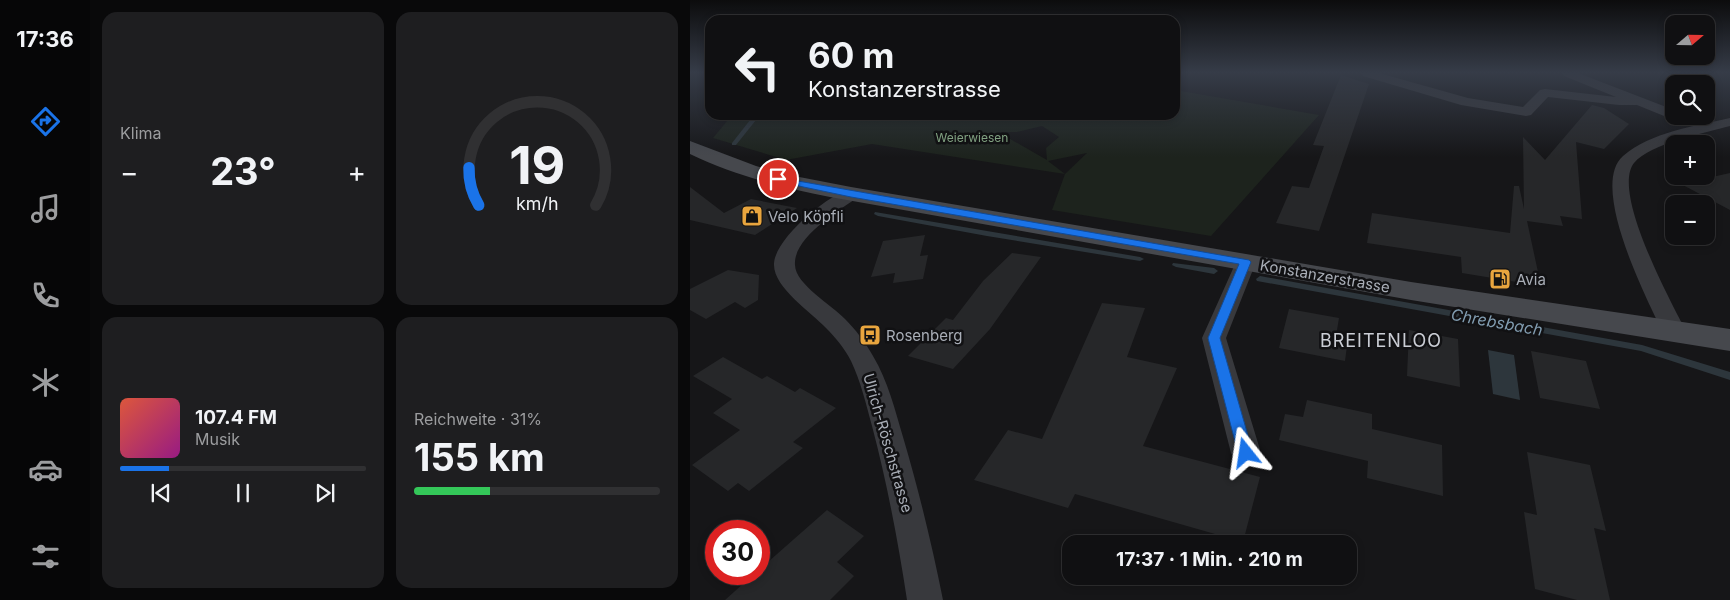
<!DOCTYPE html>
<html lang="de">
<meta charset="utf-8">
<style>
body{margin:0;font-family:Inter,sans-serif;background:#1e1e20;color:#f1f3f6;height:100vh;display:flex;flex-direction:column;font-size:19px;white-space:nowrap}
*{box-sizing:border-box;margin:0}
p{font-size:16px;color:#9c9d9f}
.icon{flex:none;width:28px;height:28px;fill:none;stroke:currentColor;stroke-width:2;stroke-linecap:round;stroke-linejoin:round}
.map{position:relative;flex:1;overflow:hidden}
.details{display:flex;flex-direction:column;gap:12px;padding:12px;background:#09090a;width:600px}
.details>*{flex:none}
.banner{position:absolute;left:15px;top:15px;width:475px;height:105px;border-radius:15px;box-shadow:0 2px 8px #0003,0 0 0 1px #303032;background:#101012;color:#f1f3f6;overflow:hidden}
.needle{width:32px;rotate:70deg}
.fabs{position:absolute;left:975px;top:15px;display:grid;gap:10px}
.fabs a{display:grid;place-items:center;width:50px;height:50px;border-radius:10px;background:#101012;box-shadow:0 2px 8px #0003,0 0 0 1px #303032;font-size:25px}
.speed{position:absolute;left:15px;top:520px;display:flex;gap:10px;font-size:25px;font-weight:700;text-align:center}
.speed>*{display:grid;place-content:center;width:65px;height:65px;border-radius:50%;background:#101012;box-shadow:0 2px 8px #0003,0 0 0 1px #303032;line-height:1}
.speed .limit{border:8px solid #d22;background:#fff;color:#111}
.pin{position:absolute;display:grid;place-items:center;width:42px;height:42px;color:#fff;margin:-21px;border:2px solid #fff;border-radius:50%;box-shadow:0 1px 5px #0007}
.me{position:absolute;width:55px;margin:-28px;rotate:345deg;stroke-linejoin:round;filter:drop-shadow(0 0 4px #0008)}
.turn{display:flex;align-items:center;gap:18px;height:105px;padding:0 20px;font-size:22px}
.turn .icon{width:65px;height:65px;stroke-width:2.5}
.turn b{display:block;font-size:35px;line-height:42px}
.big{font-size:38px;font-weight:700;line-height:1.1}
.details .card{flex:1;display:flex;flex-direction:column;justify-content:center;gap:8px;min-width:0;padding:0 18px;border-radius:15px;background:#1e1e20}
.details .dial{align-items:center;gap:0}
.dial svg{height:130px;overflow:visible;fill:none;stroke:#303032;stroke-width:7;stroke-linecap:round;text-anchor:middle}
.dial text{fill:#f1f3f6;stroke:none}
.song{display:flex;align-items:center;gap:15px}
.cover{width:60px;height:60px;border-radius:8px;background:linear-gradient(135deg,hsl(10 70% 55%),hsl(310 70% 35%))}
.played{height:5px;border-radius:2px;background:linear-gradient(90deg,#1a73e8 20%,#303032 20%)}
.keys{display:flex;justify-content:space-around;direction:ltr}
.heat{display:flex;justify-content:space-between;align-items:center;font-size:28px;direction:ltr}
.charge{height:8px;border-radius:4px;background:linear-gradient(90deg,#34c759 31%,#303032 0)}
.details .tiles{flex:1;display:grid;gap:12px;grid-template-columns:repeat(2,1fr)}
.trip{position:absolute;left:372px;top:535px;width:295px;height:50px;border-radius:15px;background:#101012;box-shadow:0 2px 8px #0003,0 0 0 1px #303032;font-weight:700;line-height:50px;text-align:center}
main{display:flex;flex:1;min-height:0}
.dock{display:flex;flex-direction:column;width:90px;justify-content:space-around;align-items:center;background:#060607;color:#9c9d9f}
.dock .icon{width:35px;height:35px}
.dock .current{color:#1a73e8}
.dock b{font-size:22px;color:#f1f3f6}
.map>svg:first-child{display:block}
.green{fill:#1d231d;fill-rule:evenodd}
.water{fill:#2d363c}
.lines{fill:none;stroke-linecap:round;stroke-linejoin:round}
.stream{fill:#2d363c;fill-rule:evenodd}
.building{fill:#262729}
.minor{fill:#38393d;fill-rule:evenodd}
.secondary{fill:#46484d;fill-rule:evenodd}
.route{fill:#1a73e8;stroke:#114b97}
.labels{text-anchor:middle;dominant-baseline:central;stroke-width:5;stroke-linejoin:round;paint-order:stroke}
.far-park-label{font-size:12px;fill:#81a181;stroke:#111113}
.poi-label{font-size:15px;fill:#a9aeb7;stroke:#111113;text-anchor:start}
.street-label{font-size:15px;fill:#a9aeb7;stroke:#111113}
.water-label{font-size:16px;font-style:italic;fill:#829db1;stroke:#111113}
.quarter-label{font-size:18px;letter-spacing:1px;fill:#cacdd4;stroke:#111113}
</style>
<main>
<nav class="dock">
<b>17:36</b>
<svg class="icon current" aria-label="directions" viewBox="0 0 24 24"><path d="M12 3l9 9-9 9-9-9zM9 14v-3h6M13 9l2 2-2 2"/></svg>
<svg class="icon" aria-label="music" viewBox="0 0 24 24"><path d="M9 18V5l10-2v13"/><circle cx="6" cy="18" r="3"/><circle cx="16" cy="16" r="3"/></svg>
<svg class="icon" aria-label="phone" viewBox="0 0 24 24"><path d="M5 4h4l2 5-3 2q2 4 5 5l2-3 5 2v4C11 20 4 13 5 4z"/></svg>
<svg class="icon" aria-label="climate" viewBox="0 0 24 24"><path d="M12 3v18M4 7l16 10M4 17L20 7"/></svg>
<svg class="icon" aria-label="car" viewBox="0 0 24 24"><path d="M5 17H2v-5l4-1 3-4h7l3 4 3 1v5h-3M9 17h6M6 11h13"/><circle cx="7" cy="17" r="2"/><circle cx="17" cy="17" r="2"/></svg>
<svg class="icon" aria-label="filters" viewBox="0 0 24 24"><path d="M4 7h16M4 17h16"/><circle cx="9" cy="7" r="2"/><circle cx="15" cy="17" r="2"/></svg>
</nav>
<section class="details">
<div class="tiles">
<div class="card"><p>Klima</p>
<div class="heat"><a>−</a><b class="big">23°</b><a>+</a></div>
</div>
<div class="card dial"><svg viewBox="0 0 100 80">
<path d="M14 69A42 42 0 1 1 86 69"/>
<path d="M14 69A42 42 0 0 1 8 46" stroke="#1a73e8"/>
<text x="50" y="56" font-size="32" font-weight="700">19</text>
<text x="50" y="72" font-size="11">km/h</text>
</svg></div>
<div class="card">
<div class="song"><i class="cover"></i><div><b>107.4 FM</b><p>Musik</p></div></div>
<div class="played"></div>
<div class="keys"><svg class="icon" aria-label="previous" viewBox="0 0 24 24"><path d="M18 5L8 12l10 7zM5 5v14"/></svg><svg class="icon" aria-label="pause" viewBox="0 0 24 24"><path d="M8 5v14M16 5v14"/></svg><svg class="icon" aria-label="next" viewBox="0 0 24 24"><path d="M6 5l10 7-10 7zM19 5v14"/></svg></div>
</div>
<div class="card"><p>Reichweite · 31%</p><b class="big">155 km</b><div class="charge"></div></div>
</div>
</section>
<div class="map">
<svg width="1040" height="600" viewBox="0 0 1040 600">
<rect width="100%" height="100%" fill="#161618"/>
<path class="green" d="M485 90 629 115 521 236 362 210 375 174 182 144 96 160 23 138 42 115H485ZM352 126 369 137 356 148 357 160 308 132H327ZM397 153 375 174 358 161Z"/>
<path class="water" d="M798 350 824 355 830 400 803 394Z"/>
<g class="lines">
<path class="stream" d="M64 115H70L46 145H42V143Z
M185 212 450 257 454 259 450 261 297 236 188 216 184 214Z
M483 263 524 268 528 271 524 274 486 267 482 265Z
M570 276 952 345 1040 372V380L951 351 567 281 566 279Z"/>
</g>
<path class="building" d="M651 75 679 84 629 231 586 223 602 186 619 188 634 146 623 145Z
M902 105 914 108 939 124 914 149 886 142 892 219 870 216 873 226 837 221 851 286 772 273 771 257 677 243 682 213 820 233 824 186H829L834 209 833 137 855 160Z
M1040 173V210L991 184Z
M0 187 34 213 61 199 107 208 65 235 0 220Z
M235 235 230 256 238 255 233 279 203 283 205 273 181 277 193 241Z
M322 253 351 257 300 329 263 369 218 356 256 318 263 320 293 281Z
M38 270 69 275 68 300 55 308 45 302 16 319 0 310V289Z
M412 303 455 308 437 357 487 368 453 446 570 477 553 542 385 494 378 508 284 480 318 430 352 439Z
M599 309 649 318 646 336 658 338 655 361 589 348Z
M719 330 768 339 770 387 717 376Z
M841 351 896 361 910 409 850 398Z
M33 357 72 379 77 376 105 392 110 388 146 408 103 442 113 448 59 491 48 483 38 491 2 465 50 430 23 413 42 399 3 376Z
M617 400 682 414V429L752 445 753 496 677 478 678 461 589 440 595 414 613 417Z
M837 452 900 465 916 531 904 528 920 600H887L845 589 834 512 847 515Z
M137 510 174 536 147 562 164 576 140 600H35L64 574H69V570Z"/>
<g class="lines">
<path class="minor" d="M671 73H689L778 98 833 107 850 90 855 89 926 97 874 76 872 73H888L984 110V116H990L984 119 979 118 947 105H929L858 97 841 115 836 116 771 105 673 76Z
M1040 118V126C1015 133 961 143 944 163 921 192 981 302 996 331L992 337 984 339 976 337 972 331C956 297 899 186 933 156 961 132 1005 126 1040 118Z
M161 189 167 190 170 194 167 198C148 211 103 238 105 265 105 284 143 306 155 319 166 330 175 342 183 356 198 381 205 410 213 437 229 491 242 545 253 600H217C208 541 197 483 182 426 176 404 171 382 161 361 155 349 146 338 136 328 122 313 84 288 84 265 83 240 138 194 161 189Z
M556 256 563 258 566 262 536 338 571 453 566 462 556 466 546 462 541 453 512 338 546 262 549 258Z"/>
<path class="secondary" d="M0 141 66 166 99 175 161 187 721 282 1040 329V351L721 300 140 197C92 187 45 176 0 154Z"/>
</g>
<linearGradient id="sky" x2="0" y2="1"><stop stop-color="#0c0c0d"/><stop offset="0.46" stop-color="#363c48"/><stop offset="1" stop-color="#363c48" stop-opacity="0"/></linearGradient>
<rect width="1040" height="157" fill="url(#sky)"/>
<path class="route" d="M85 177 559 260 561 262 530 338 563 453 561 457 556 459 551 457 548 453 518 338 549 264 161 197 85 181Z"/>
<defs>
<g id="shop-square" transform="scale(1.125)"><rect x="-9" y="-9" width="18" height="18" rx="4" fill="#e8a53e" stroke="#111113"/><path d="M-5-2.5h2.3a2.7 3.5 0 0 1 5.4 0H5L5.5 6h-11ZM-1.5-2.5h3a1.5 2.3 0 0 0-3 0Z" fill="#111"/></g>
<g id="fuel-square" transform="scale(1.125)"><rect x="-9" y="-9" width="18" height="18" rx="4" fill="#e8a53e" stroke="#111113"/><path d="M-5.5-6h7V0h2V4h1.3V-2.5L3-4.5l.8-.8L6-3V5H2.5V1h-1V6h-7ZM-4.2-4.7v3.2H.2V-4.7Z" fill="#111"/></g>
<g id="bus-square" transform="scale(1.125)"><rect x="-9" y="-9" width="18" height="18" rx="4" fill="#e8a53e" stroke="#111113"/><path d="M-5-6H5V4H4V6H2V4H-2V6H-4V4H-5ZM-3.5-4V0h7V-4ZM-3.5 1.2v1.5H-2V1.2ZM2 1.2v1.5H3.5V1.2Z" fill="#111"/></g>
</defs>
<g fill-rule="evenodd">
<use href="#shop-square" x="62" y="216"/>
<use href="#fuel-square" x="810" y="279"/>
<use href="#bus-square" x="180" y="335"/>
</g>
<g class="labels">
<g class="far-park-label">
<text x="282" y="137">Weierwiesen</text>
</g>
<g class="poi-label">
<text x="78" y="216">Velo Köpfli</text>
<text x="826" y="279">Avia</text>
<text x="196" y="335">Rosenberg</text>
</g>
<g class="street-label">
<text transform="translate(635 276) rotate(10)">Konstanzerstrasse</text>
<text transform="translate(198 443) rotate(74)">Ulrich-Röschstrasse</text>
</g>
<g class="water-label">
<text transform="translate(807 322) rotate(10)">Chrebsbach</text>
</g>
<g class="quarter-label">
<text x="691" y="340">BREITENLOO</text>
</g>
</g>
</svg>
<div class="fabs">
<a><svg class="needle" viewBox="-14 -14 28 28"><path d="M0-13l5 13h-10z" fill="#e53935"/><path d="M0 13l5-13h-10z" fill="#9c9d9f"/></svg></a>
<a><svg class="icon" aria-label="search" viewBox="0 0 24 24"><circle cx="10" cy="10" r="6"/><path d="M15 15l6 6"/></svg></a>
<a>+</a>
<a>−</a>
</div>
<div class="speed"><div class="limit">30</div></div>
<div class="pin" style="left:88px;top:179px;background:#d93025"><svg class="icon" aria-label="arrive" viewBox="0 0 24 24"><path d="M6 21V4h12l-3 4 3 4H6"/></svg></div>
<svg class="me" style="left:556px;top:453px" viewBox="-20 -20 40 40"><path d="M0-17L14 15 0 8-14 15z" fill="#1a73e8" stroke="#fff" stroke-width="4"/></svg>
<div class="trip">17:37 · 1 Min. · 210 m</div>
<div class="banner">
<div class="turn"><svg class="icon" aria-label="left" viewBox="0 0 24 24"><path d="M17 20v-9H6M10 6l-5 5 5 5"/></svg><div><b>60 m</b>Konstanzerstrasse</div></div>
</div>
</div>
</main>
